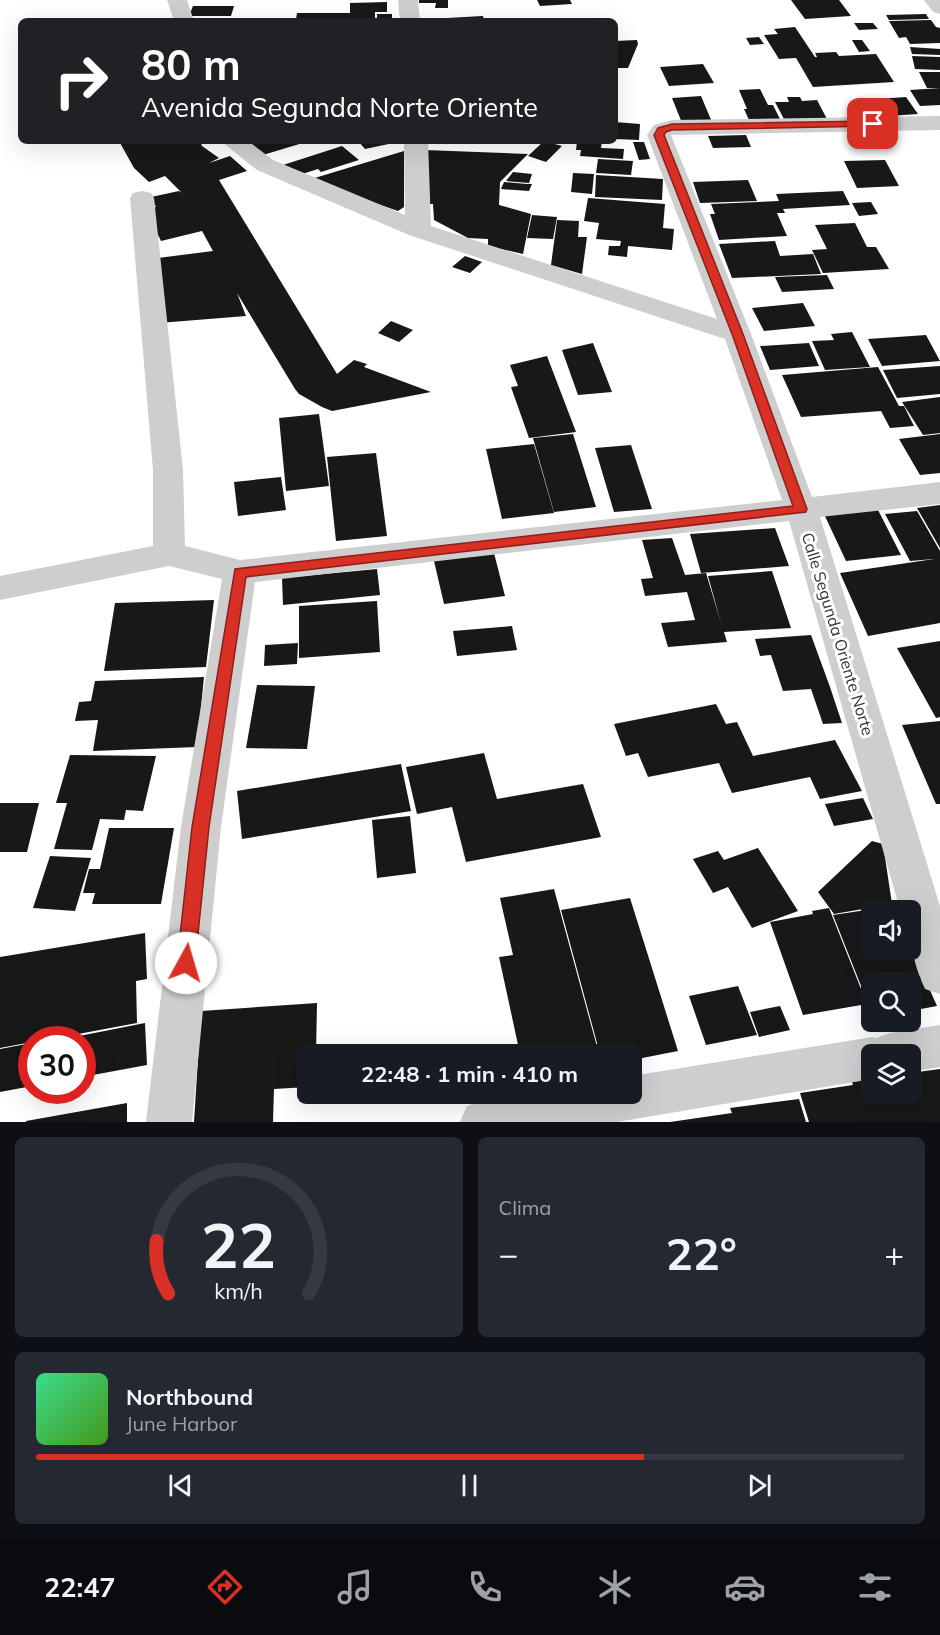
<!DOCTYPE html>
<html lang="es">
<meta charset="utf-8">
<style>
body{margin:0;font-family:Mulish,sans-serif;background:#242831;color:#f1f3f6;height:100vh;display:flex;flex-direction:column;font-size:22px;white-space:nowrap}
*{box-sizing:border-box;margin:0}
p{font-size:20px;color:#9ea1a6}
.icon{flex:none;width:33px;height:33px;fill:none;stroke:currentColor;stroke-width:2;stroke-linecap:round;stroke-linejoin:round}
.map{position:relative;height:1122px;overflow:hidden}
.side{display:flex;flex-direction:column;gap:15px;padding:15px;background:#0d0f14;flex:1}
.side>*{flex:none}
.banner{position:absolute;left:18px;top:18px;width:600px;height:126px;border-radius:9px;box-shadow:0 6px 24px #0002;background:#202124;color:#fff;overflow:hidden}
.controls{position:absolute;left:861px;top:900px;display:grid;gap:12px}
.controls a{display:grid;place-items:center;width:60px;height:60px;border-radius:9px;background:#171b24;box-shadow:0 6px 24px #0002;font-size:30px}
.speed{position:absolute;left:18px;top:1026px;display:flex;gap:12px;font-size:30px;font-weight:700;text-align:center}
.speed>*{display:grid;place-content:center;width:78px;height:78px;border-radius:50%;background:#171b24;box-shadow:0 6px 24px #0002;line-height:1}
.speed .limit{border:9px solid #d22;background:#fff;color:#111}
.pin{position:absolute;display:grid;place-items:center;width:51px;height:51px;color:#fff;margin:-26px;border-radius:12px;box-shadow:0 3px 9px #0006}
.me{position:absolute;width:66px;margin:-33px;rotate:6deg;stroke-linejoin:round;filter:drop-shadow(0 0 4px #0008)}
.turn{display:flex;align-items:center;gap:21px;height:126px;padding:0 24px;font-size:27px}
.turn .icon{width:78px;height:78px;stroke-width:2.5}
.turn b{display:block;font-size:42px;line-height:51px}
.big{font-size:45px;font-weight:700;line-height:1.1}
.side .card{flex:1;display:flex;flex-direction:column;justify-content:center;gap:9px;min-width:0;padding:0 21px;border-radius:9px;background:#242831}
.side .dial{align-items:center;gap:0}
.dial svg{height:156px;overflow:visible;fill:none;stroke:#363941;stroke-width:7;stroke-linecap:round;text-anchor:middle}
.dial text{fill:#f1f3f6;stroke:none}
.song{display:flex;align-items:center;gap:18px}
.cover{width:72px;height:72px;border-radius:9px;background:linear-gradient(135deg,hsl(150 70% 55%),hsl(100 70% 35%))}
.played{height:6px;border-radius:3px;background:linear-gradient(90deg,#d93025 70%,#363941 70%)}
.keys{display:flex;justify-content:space-around;direction:ltr}
.heat{display:flex;justify-content:space-between;align-items:center;font-size:33px;direction:ltr}
.side .tiles{flex:1;display:grid;gap:15px;grid-template-columns:1fr 1fr}
.card:last-child{grid-column:span 2}
.trip{position:absolute;left:297px;top:1044px;width:345px;height:60px;border-radius:9px;background:#171b24;box-shadow:0 6px 24px #0002;font-weight:700;line-height:60px;text-align:center}
.tab-bar{display:flex;height:96px;justify-content:space-around;align-items:center;background:#090b0e;color:#9ea1a6}
.tab-bar .icon{width:42px;height:42px}
.tab-bar .on{color:#d93025}
.tab-bar b{font-size:27px;color:#f1f3f6}
.map>svg:first-child{display:block}
.building{fill:#181818}
.lines{fill:none;stroke-linecap:round;stroke-linejoin:round}
.minor{fill:#cecece;fill-rule:evenodd}
.route{fill:#d93025;stroke:#8d1f18;stroke-width:1.5}
.labels{text-anchor:middle;dominant-baseline:central;stroke-width:6;stroke-linejoin:round;paint-order:stroke}
.street-label{font-size:16px;fill:#313131;stroke:#fff}
</style>
<div class="map">
<svg width="940" height="1122" viewBox="0 0 940 1122">
<rect width="100%" height="100%" fill="#fff"/>
<path class="building" d="M419 0H448V8H435L436 3H419Z
M537 0H570L572 4 540 6Z
M791 0H839L851 16 805 19Z
M387 2V12H375V18L296 19 297 13H350V3Z
M193 6H234L231 16H189Z
M377 14H392V21H377Z
M926 14 929 19 889 20 886 15Z
M483 16 484 21H429V19Z
M931 20 936 27 940 28V43L910 44 906 37 899 38 889 21Z
M854 23H873L878 29 859 30Z
M795 27 815 57H817L815 53 836 52 839 56 876 54 894 82 813 87 796 58 779 59 764 35 778 34 774 29Z
M759 37 764 44 750 45 746 38Z
M637 40 638 44 628 68H615V41Z
M852 40H862L870 51 859 52Z
M910 47 940 49V55L912 54Z
M912 56 940 57V70L915 69Z
M703 64 714 83 669 86 660 67Z
M919 72H940V88H927Z
M940 88V105L920 106 910 90Z
M760 89 768 105H773L780 119 749 120 744 109H747L739 90Z
M701 96 712 122 682 123 672 98Z
M787 97H800L802 101 817 100 827 119 785 121 775 102H789Z
M906 97 918 114 873 117 863 100Z
M615 122 640 124 639 140 615 139Z
M746 135 751 147 713 148 708 136Z
M119 141H200L202 146 219 158 209 163 230 156 247 171 219 180 337 374 354 360 367 364 364 367 431 392 332 411 322 407 299 394 295 389 237 293 246 316 159 323 150 259 213 251 202 231 161 241 151 221 150 208 156 207 151 197 179 191 182 193 165 176 149 182 134 168Z
M241 141H306V142L263 155Z
M358 141H398V142L365 149Z
M544 141 562 146 546 162 528 156Z
M577 141H602L601 148 624 149 623 159 580 156 581 150H576Z
M633 142H644L650 159 639 160Z
M342 146 359 160 321 172 318 169 296 176 283 165Z
M425 150 528 154 500 182 499 205 531 214 523 254 488 246V239L468 238 434 220 433 204H423Z
M404 151V207L398 211 308 180Z
M598 159 633 161 631 175 596 173Z
M885 160 899 186 857 188 844 161Z
M513 172 532 174 529 183 506 181Z
M573 173 594 174 592 194 571 192Z
M596 175 663 179 662 200 595 197Z
M748 180 757 201 700 203 693 182Z
M504 182 527 184H532L529 191 501 189Z
M843 191 850 205 783 209 785 213H777L787 236 719 240 710 214H715L711 204 779 201 776 194Z
M588 198 665 204 663 228 674 229 672 250 628 246 627 257 608 255 609 246H620L621 241 596 239 599 223 584 221Z
M871 202 878 214 859 216 852 203Z
M532 215 557 217 553 239 527 238Z
M557 220 579 221 578 237H587L582 274 551 265Z
M855 223 867 247H876L889 269 823 273 812 250 827 249 815 225Z
M775 241 780 256 813 254 821 274 732 278 719 244Z
M465 256 482 262 470 273 452 267Z
M827 275 834 289 782 292 775 277Z
M803 303 815 326 764 331 752 308Z
M391 321 413 330 399 342 378 333Z
M852 332 870 367 825 370 812 341 834 340 831 334Z
M926 335 940 361 882 366 868 339Z
M593 343 612 392 578 395 562 350Z
M809 343 819 366 770 370 760 346Z
M547 356 576 432 529 438 511 387 518 386 510 365Z
M940 366V394L897 398 883 370Z
M878 367 899 406H904L914 426 890 428 881 411 801 417 782 375Z
M940 397V433L923 435 902 402Z
M319 414 329 486 286 491 279 418Z
M573 434 596 507 554 512 533 438Z
M940 434V473L920 475 899 439Z
M534 444 554 513 502 519 486 449Z
M631 445 652 509 614 512 595 448Z
M376 453 387 536 336 541 327 457Z
M281 477 286 510 238 516 234 482Z
M940 505V548L917 508Z
M877 508 901 555 846 561 824 514Z
M917 511 940 551V623L868 636 840 573 934 559 910 561 885 514Z
M775 528 789 566 701 573 690 534Z
M672 538 685 575 706 573 721 623 708 576 772 571 791 628 724 632 727 642 668 647 661 623 695 620 687 592 645 596 641 579 653 578 642 540Z
M494 553 505 596 444 604 434 561Z
M377 569 380 595 283 605 282 578Z
M214 600 206 667 104 671 115 603Z
M377 601 380 652 299 658V606Z
M512 626 517 650 457 656 453 631Z
M811 635 830 687 842 723 823 724 811 689 783 691 771 655 760 656 755 639Z
M940 641V717L936 718 897 648Z
M298 643 297 664 264 666 265 645Z
M204 677 197 747 93 751 98 720 75 721 79 702 91 701 95 681Z
M257 685 315 686 307 749 246 748Z
M716 704 726 724 737 722 753 756 835 740 862 791 820 799 810 777 732 793 719 763 648 777 638 753 626 756 614 724Z
M940 721V804H936L902 725Z
M484 753 497 799 583 784 601 837 466 862 452 807 417 814 406 767Z
M70 755 156 756 143 811 126 810 124 820 100 819 92 850 54 849 67 803H56Z
M401 764 411 811 242 839 237 791Z
M863 798 873 819 834 826 825 804Z
M0 803H39L27 852H0Z
M410 816 416 873 377 878 372 820Z
M109 828H174L161 904H92L95 893H83L89 869H100Z
M872 841 883 844 892 904 834 914 818 892Z
M758 848 798 911 752 928 728 887 713 893 693 859 718 851 724 860Z
M50 856 91 858 75 911 33 908Z
M554 889 599 1054H520L499 957 513 955 500 898Z
M630 898 678 1051 632 1060V1054H600L561 910Z
M893 906 895 910H872V950H912L937 1006 910 1011V982H872L871 1011 833 915Z
M829 908 867 1004 803 1015 770 922 813 914 812 911Z
M145 933 147 979 136 981 137 1023 46 1040H32V1042L0 1048V957Z
M738 986 757 1035 706 1045 689 996Z
M317 1003 316 1054H308V1087L274 1089 273 1122H194L201 1011Z
M780 1006 790 1030 759 1037 750 1012Z
M145 1023 147 1065 82 1077V1040H59Z
M32 1043V1086L0 1092V1049Z
M371 1044 370 1054H333L334 1046Z
M505 1046 507 1054H485L484 1049Z
M940 1069V1122H809L800 1093 853 1085 852 1082 872 1079V1094H910V1073Z
M332 1094H369V1100L331 1101Z
M799 1099 806 1122H670L732 1113 730 1108Z
M127 1103V1122H26V1121Z"/>
<g class="lines">
<path class="minor" d="M167 0H187L194 21H174Z
M398 0H418L420 21H400Z
M924 0H940V14L933 12Z
M940 116V130L671 135 751 334 812 497 940 482V504L820 517 940 906V994L925 989C912 961 910 941 910 910H900L789 521 255 582 221 827 192 1122H146L181 827 222 579 169 566 0 600V576L153 546V470L130 198 133 193 142 191 151 193 154 198 183 470 185 546 240 560 782 500 725 339 409 235 257 170 221 141H248L273 160 405 215 404 141H428L431 226 717 319 647 135 654 125 672 120Z
M940 1025V1067L910 1072V1054H872V1079L617 1122H460L467 1106C517 1085 578 1094 632 1094V1076L872 1037 876 1038 890 1033Z"/>
</g>
<path class="route" d="M873 121 876 122V126L672 130 666 132 664 135 743 334 807 509 806 512 246 577 209 827 195 963 192 969 186 971 180 969 177 963 192 827 235 569 793 506 732 334 654 135 658 128 672 124Z"/>
<g class="labels">
<g class="street-label">
<text transform="translate(838 634) rotate(73)">Calle Segunda Oriente Norte</text>
</g>
</g>
</svg>
<div class="controls">
<a><svg class="icon" aria-label="sound" viewBox="0 0 24 24"><path d="M4 9h4l5-4v14l-5-4H4zM17 9q2 3 0 6"/></svg></a>
<a><svg class="icon" aria-label="search" viewBox="0 0 24 24"><circle cx="10" cy="10" r="6"/><path d="M15 15l6 6"/></svg></a>
<a><svg class="icon" aria-label="layers" viewBox="0 0 24 24"><path d="M12 4l9 5-9 5-9-5zM3 14l9 5 9-5"/></svg></a>
</div>
<div class="speed"><div class="limit">30</div></div>
<div class="pin" style="left:873px;top:124px;background:#d93025"><svg class="icon" aria-label="arrive" viewBox="0 0 24 24"><path d="M6 21V4h12l-3 4 3 4H6"/></svg></div>
<svg class="me" style="left:186px;top:963px" viewBox="-20 -20 40 40"><circle r="19" fill="#fff"/><path d="M0-13L10 11 0 6-10 11z" fill="#d93025"/></svg>
<div class="trip">22:48 · 1 min · 410 m</div>
<div class="banner">
<div class="turn"><svg class="icon" aria-label="right" viewBox="0 0 24 24"><path d="M7 20v-9h11M14 6l5 5-5 5"/></svg><div><b>80 m</b>Avenida Segunda Norte Oriente</div></div>
</div>
</div>
<section class="side">
<div class="tiles">
<div class="card dial"><svg viewBox="0 0 100 80">
<path d="M14 69A42 42 0 1 1 86 69"/>
<path d="M14 69A42 42 0 0 1 8 42" stroke="#d93025"/>
<text x="50" y="56" font-size="32" font-weight="700">22</text>
<text x="50" y="72" font-size="11">km/h</text>
</svg></div>
<div class="card"><p>Clima</p>
<div class="heat"><a>−</a><b class="big">22°</b><a>+</a></div>
</div>
<div class="card">
<div class="song"><i class="cover"></i><div><b>Northbound</b><p>June Harbor</p></div></div>
<div class="played"></div>
<div class="keys"><svg class="icon" aria-label="previous" viewBox="0 0 24 24"><path d="M18 5L8 12l10 7zM5 5v14"/></svg><svg class="icon" aria-label="pause" viewBox="0 0 24 24"><path d="M8 5v14M16 5v14"/></svg><svg class="icon" aria-label="next" viewBox="0 0 24 24"><path d="M6 5l10 7-10 7zM19 5v14"/></svg></div>
</div>
</div>
</section>
<nav class="tab-bar">
<b>22:47</b>
<svg class="icon on" aria-label="directions" viewBox="0 0 24 24"><path d="M12 3l9 9-9 9-9-9zM9 14v-3h6M13 9l2 2-2 2"/></svg>
<svg class="icon" aria-label="music" viewBox="0 0 24 24"><path d="M9 18V5l10-2v13"/><circle cx="6" cy="18" r="3"/><circle cx="16" cy="16" r="3"/></svg>
<svg class="icon" aria-label="phone" viewBox="0 0 24 24"><path d="M5 4h4l2 5-3 2q2 4 5 5l2-3 5 2v4C11 20 4 13 5 4z"/></svg>
<svg class="icon" aria-label="climate" viewBox="0 0 24 24"><path d="M12 3v18M4 7l16 10M4 17L20 7"/></svg>
<svg class="icon" aria-label="car" viewBox="0 0 24 24"><path d="M5 17H2v-5l4-1 3-4h7l3 4 3 1v5h-3M9 17h6M6 11h13"/><circle cx="7" cy="17" r="2"/><circle cx="17" cy="17" r="2"/></svg>
<svg class="icon" aria-label="filters" viewBox="0 0 24 24"><path d="M4 7h16M4 17h16"/><circle cx="9" cy="7" r="2"/><circle cx="15" cy="17" r="2"/></svg>
</nav>
